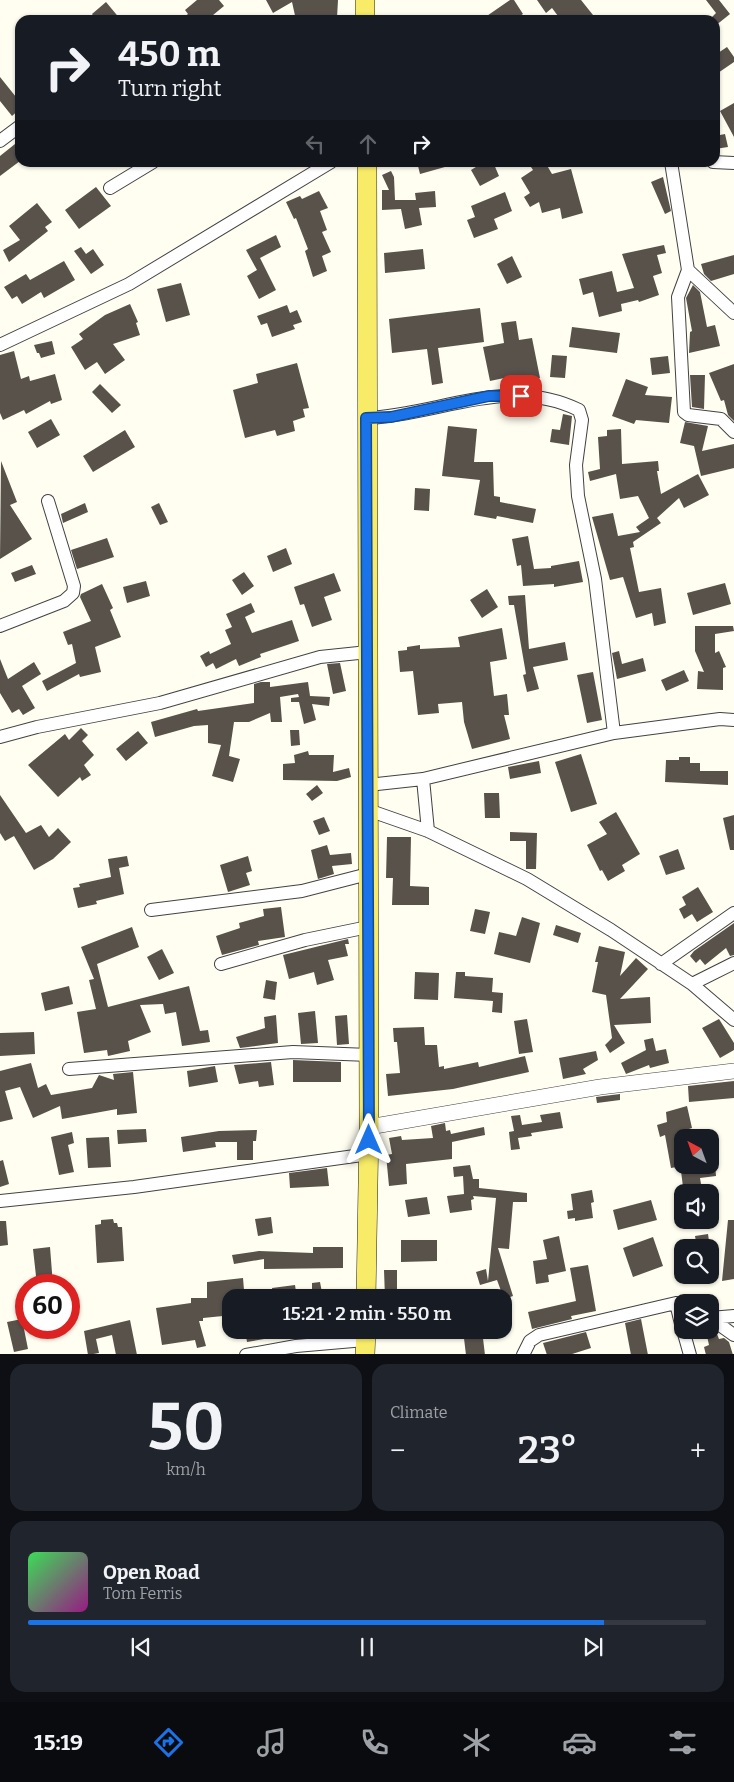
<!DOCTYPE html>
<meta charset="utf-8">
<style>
body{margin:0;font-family:Bitter,serif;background:#20242c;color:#f1f3f6;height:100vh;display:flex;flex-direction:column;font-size:19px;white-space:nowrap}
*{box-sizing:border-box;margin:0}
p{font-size:16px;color:#9ea1a6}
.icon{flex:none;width:28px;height:28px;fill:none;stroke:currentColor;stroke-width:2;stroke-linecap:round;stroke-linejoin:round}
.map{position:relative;height:1354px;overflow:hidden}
.drawer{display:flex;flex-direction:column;gap:10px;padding:10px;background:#0d0f14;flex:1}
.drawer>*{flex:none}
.guide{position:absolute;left:15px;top:15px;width:705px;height:152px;border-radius:15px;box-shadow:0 1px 4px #0004;background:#171b24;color:#f1f3f6;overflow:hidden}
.needle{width:32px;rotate:319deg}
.tools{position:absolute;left:674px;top:1129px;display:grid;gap:10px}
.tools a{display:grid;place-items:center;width:45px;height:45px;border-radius:10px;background:#171b24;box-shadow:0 1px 4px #0004;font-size:25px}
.speed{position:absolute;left:15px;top:1274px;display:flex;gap:10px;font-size:25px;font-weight:700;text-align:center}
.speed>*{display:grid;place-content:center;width:65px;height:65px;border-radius:50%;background:#171b24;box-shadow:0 1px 4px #0004;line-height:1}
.speed .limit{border:8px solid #d22;background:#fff;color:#111}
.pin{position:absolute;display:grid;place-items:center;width:42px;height:42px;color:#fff;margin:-21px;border-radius:10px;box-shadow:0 2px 8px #0006}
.me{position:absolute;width:55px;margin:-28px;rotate:0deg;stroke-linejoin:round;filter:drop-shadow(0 0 4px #0008)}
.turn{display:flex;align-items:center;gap:18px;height:105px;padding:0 20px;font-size:22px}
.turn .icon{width:65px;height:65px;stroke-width:2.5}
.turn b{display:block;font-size:35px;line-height:42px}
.lanes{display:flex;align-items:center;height:48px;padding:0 20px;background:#0003;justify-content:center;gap:25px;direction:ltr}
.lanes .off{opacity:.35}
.big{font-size:38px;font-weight:600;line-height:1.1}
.drawer .widget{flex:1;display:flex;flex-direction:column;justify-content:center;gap:8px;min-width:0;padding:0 18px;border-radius:15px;background:#20242c}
.drawer .dial{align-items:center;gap:0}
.dial b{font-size:65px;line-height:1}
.song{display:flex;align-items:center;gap:15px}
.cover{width:60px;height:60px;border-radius:8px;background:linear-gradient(135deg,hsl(130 70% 55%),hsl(310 70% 35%))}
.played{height:5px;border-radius:2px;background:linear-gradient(90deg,#1a73e8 85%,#363941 85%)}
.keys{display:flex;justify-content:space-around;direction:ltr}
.heat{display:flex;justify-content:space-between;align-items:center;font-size:28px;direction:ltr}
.drawer .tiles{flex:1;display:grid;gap:10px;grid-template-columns:1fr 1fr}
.widget:last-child{grid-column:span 2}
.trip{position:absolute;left:222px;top:1289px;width:290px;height:50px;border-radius:15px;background:#171b24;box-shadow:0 1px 4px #0004;font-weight:600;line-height:50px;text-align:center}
.dock{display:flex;height:80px;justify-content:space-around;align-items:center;background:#090b0e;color:#9ea1a6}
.dock .icon{width:35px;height:35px}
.dock .active{color:#1a73e8}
.dock b{font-size:22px;color:#f1f3f6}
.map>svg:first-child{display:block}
.building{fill:#58524b}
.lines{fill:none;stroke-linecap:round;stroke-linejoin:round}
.minor-casing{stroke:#424242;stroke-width:14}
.tertiary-casing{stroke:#424242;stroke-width:16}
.primary-casing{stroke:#202020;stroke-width:20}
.minor{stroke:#fff;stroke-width:12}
.tertiary{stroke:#fff;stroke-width:15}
.primary{stroke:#f7eb68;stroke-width:19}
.route-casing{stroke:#114b97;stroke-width:12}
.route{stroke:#1a73e8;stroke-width:9}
</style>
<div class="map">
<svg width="734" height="1355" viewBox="0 0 734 1355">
<rect width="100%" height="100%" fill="#fffef1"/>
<path class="building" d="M197 0H219L224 6 207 20H180L188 14 185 10Z
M266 0H338L337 18 296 20 292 2 273 13Z
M510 0H514L523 14 514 20H481Z
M537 0H581L597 20H561L552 8 546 13Z
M706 0H719L730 14 715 26V20H709L716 13Z
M106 2 121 20H96L92 14Z
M727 47 734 57V62L715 75V55Z
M0 77 20 102V109L12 116 0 101Z
M734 103V137L720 111Z
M725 134 728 147 715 149V136Z
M20 140V161L0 176V156Z
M417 162H452V165L420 174Z
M484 162H493L499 176 480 186 471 170Z
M538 162H545L552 174 571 169 583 213 562 219 560 208 542 213 539 202 530 207 524 197 530 193 521 178 533 170 531 167Z
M391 171 394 177 395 200H416L415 193 435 191 436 207 419 208 422 225 405 229 401 209 382 210V190H389L382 175Z
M663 177 671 211 665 214 651 182Z
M96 187 111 206 79 229 65 210Z
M319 191 328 208 320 211 327 230 322 232 331 252 322 256 327 271 313 277 305 251 308 249 296 218 294 219 286 202 300 196 302 199Z
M505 192 512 211 494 219 498 229 474 238 467 220 475 217 471 206Z
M37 203 52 222 45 227 48 231 9 262 3 250 20 240 9 226Z
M276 235 281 247 260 258 276 290 259 299 247 276 257 270 246 250Z
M664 245 666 253 657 255 662 273 653 276 659 295 639 302 638 300 621 304 622 311 599 317 593 292 583 295 579 279 612 271 617 292 634 288 622 254Z
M81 247 86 254 93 249 104 265 91 274 74 251Z
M423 249 425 269 385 273 384 253Z
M734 255V274L711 281 704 274 701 264Z
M512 256 522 277 507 284 497 264Z
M64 261 75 280 44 298 41 292 22 304 17 296 12 299 4 287 26 274 30 280Z
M181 283 190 315 166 322 157 289Z
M693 285 700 292 707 327 715 325 720 346 689 353 690 332 692 331 686 298Z
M130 304 138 322 136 323 140 335 113 344 125 360 105 374 97 362 85 370 71 347 83 339 79 334 105 315Z
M287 305 290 313 297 310 302 322 293 325 295 329 272 337 267 323 261 325 257 316Z
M480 308 484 342 438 348 443 383 432 385 427 349 392 353 389 319Z
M516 321 519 340 532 338 540 378 520 382 519 375 490 381 483 347 504 343 501 323Z
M572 327 620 333 617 353 569 347Z
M52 341 55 354 41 358 39 353H37L34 345Z
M14 351 21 379 29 376 30 381 55 374 62 400 51 404 50 401 26 414 24 410 3 420 0 413V355Z
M552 355 567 356 565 378 550 377Z
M668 356 670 373 652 375 650 358Z
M297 363 309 408 303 409 305 417 293 421 295 431 277 436 275 430 245 438 233 390 258 383 256 374Z
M734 364V421L728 415 724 400 721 401 709 373Z
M690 375H705L704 409 692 407Z
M626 379 648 387 645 395 672 397 669 423 636 420 634 424 612 416Z
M100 384 121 405 112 413 92 392Z
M563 414 572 416 569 445 550 442 552 429 560 430Z
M51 419 60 435 37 448 28 432Z
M685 422 708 426 702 451 734 444V468L701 476 694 446 680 443Z
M448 426 477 429 474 462H493L494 496 500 497V502L536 509 533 523 497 516 496 519 474 515 480 480 442 476Z
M621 429 622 464 658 461 659 471H657L661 494 698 474 709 495 684 508 679 498 657 518 661 523 633 542 634 547 630 548 639 592 661 588 666 623 654 626 652 613 636 618 623 577 610 580 592 517 613 513 618 536 640 532 636 527 649 518 638 496 620 499 616 474 590 481 588 472 600 469 598 437 607 436V430Z
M125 430 135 447 93 472 83 456Z
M1 461 17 502 10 505 32 539 0 559Z
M415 488 430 489 429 511 414 510Z
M85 503 88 512 63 523 61 514Z
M159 503 168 522 160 525 151 507Z
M528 536 534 569 551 568V566L579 561 583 582 554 587V584L523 586 521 565 517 566 512 539Z
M107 538 114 557 77 569 71 550Z
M286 548 292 564 273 572 267 556Z
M32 565 36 574 15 582 11 573Z
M244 572 254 586 242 595 232 580Z
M334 573 341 591 324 597 332 620 312 627 304 604 300 605 294 587Z
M146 581 150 596 127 603 123 587Z
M725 583 731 604 693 615 687 593Z
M102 584 113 608 110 610 121 637 95 647 101 672 80 677 79 674 47 691 42 681 76 663 72 644 68 645 63 632 91 621 80 597 81 594Z
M487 589 498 607 482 618 470 600Z
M525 595 529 649 565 642 568 660 533 667 539 689 527 692 523 675 526 674 514 605H509L508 596Z
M251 603 255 612 245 617 252 633 292 620 299 641 260 654 261 657 239 666 236 659 216 669 213 663 206 667 200 656 209 651 210 654 231 644 225 630 232 627 226 614Z
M695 626H733L734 631 715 634V653L719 651 726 667 723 668V690L697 689 698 671 704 672 695 651Z
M502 628 507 659 490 662 494 696 507 694 509 715H504L510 739 472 749 464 722 462 702 438 704 439 713 418 715 413 671 400 672 398 651 407 650V647L420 645V649L460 647 458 637Z
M619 651 622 664 643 658 646 671 617 679 612 653Z
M0 659 8 679 34 662 41 674 22 686 35 708 23 715 19 709 12 713 0 693Z
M340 663 346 691 333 694 327 664Z
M684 670 689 681 666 691 661 680Z
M593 672 602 720 587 723 577 675Z
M261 682H270V687L308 682 310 696 330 697 329 706 312 704 316 720 304 724 299 702H291V698L299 697 298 694 280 697 282 722H271L270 713 249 722H234L229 756 240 759 233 782 212 776 221 745 208 743V725L194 726 155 737 151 722 197 709 198 711 254 703V684Z
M81 728 88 735 82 741 94 755 84 765 91 775 82 781 80 777 58 797 28 765 65 734 69 740Z
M290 730H299L300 745 291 746Z
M138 731 148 743 126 761 116 749Z
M308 751 309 755H334L333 772 349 768 351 777 337 781 283 780V764L295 763 294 755Z
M581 754 597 804 571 812 555 762Z
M679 757H690V763H700V771H728V785L665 782 666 760H679Z
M539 761 541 773 510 779 508 767Z
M317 785 323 793 312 801 306 794Z
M484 793H499L500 818H485Z
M0 795 26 833 41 825 49 837 58 828 71 842 53 859 34 870 14 836 5 841 0 833Z
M616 812 640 854 622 865 625 871 608 881 602 870 600 871 587 845 607 834 599 822Z
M734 815V850H730L723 818Z
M324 817 330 831 319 835 313 821Z
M510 832 537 833 536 869H526V841H510Z
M387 837H411L410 886 429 887V905H392L393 878H386Z
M327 845 330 855 351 853 352 864 332 866 334 874 318 879 311 850Z
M678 849 685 869 666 875 659 856Z
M127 856 129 866 119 868 124 894 96 901 97 904 78 908 73 888 80 887 79 884 111 877 108 859Z
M248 856 252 871 246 873 250 885 228 892 220 865Z
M698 887 713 912 697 922 692 914 684 919 679 909 686 905 682 897Z
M281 907 285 937 258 941 259 945 222 955 216 936 240 928 239 923 264 916 263 909Z
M475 909 490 912 485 934 470 931Z
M522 917 540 923 530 963 494 954 499 932 516 936Z
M734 923V955L730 956 726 948 705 965 700 959 696 963 690 956 694 951Z
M556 925 581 933 578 943 553 935Z
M132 927 139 947 97 964 108 1007 189 986 200 1031 208 1030 210 1042 182 1046 176 1012 165 1014 163 1004 140 1005 151 1032 128 1041 130 1051 108 1056 107 1050 84 1053 77 1012 96 1009 89 980 94 979 81 947Z
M348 939 349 944H345L348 956 328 960 334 980 317 985 314 972 289 979 283 955Z
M599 946 625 952 620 976 636 958 648 969 620 999 650 997 651 1023 614 1025 625 1043 610 1053 605 1045 612 1038 606 995 592 992 598 962H595Z
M162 949 174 973 159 980 147 957Z
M415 972 439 973 438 1000 414 999Z
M456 972H465V976L493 978 492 992 503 993 502 1013 492 1012 493 1001 454 998Z
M266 980 277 982 275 1000 263 998Z
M69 986 73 1004 45 1011 41 993Z
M315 1011 318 1043 301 1044 298 1013Z
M276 1015 278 1043 240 1048 236 1037 265 1028 264 1017Z
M347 1015 349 1044 337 1045 335 1016Z
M527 1019 533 1052 519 1054 514 1021Z
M719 1019 734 1043V1050L720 1058 702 1028Z
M424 1027 425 1045H437L439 1067 444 1066V1069L478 1062 479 1067 525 1056 529 1072 453 1089 388 1096 386 1074 400 1073 397 1042H394L393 1028Z
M34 1032 35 1054 0 1056V1033Z
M653 1038 656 1051 666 1049 669 1063 650 1068 649 1065 626 1074 621 1063 646 1050 644 1040Z
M596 1051 598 1060 583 1069 586 1074 563 1079 559 1058Z
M293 1060 341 1062V1082H293Z
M271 1062 274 1085 259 1087 258 1081 239 1084 234 1065Z
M31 1063 38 1088 46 1084 51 1095 92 1088 99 1075 114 1080 113 1074 133 1072 137 1113 117 1115V1109L62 1119 60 1106 33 1118 20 1087 5 1091 13 1119 0 1122V1071Z
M215 1066 218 1082 189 1087 187 1071Z
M734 1081V1098L689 1102 688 1086Z
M620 1094V1100L597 1103 596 1097Z
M687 1106 692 1128 676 1133 682 1166 671 1168 665 1135 660 1137 657 1125 667 1122 666 1112Z
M560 1112 563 1128 531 1133 532 1136 518 1138 520 1149 511 1150 509 1132 514 1131 511 1116 520 1115 522 1125 542 1122 540 1115Z
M445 1123 446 1131 450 1130 451 1134 484 1127 485 1135 452 1142V1159L406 1164 407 1184 389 1186 386 1155 392 1154 389 1138 401 1136 402 1140 433 1138 431 1126Z
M146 1129 147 1142 118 1144 117 1130Z
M257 1130 256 1141H253V1160H237V1142H215L216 1147 183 1152 181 1137 219 1131Z
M72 1132 74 1143 68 1145 74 1172 59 1175 51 1137Z
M109 1137 111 1167 88 1168 86 1138Z
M3 1160 9 1184 0 1187V1161Z
M715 1164 716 1176 700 1178 701 1184 683 1187 681 1171Z
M470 1165 473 1179H479V1188L527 1193V1202H513L509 1249 498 1248 513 1296 504 1299 497 1280 480 1285 476 1272 486 1269 488 1281 496 1198 473 1196 474 1199 471 1200 472 1210 450 1213 447 1196 464 1194 463 1176 454 1177 453 1167Z
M327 1168 329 1186 290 1188 289 1173Z
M592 1190 594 1202 591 1203 593 1218 575 1221V1218L568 1219 567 1211 573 1210 571 1194Z
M427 1197 430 1214 408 1217 405 1200Z
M651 1200 657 1220 618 1230 613 1210Z
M271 1217 273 1233 258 1236 255 1219Z
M113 1219 114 1223H117L118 1227H122L124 1261 97 1263 95 1225 101 1224V1220Z
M728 1220H734V1279L722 1281Z
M0 1221H6L8 1245 0 1246Z
M708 1234 710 1248H697L695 1236Z
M559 1236 566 1271 548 1275 549 1282 536 1284 533 1261 547 1259 543 1240Z
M653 1237 663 1266 633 1277 623 1248Z
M401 1240H437V1261L401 1262Z
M50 1247 53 1285H37L33 1249Z
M313 1247H343V1268L264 1269V1259L234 1264 232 1255 259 1251 313 1253Z
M588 1265 596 1311 571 1316 572 1319 532 1329 528 1312 576 1301 570 1268Z
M384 1270H397V1298H385Z
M243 1278 244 1290 228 1292 230 1313 223 1314V1316L203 1318V1321H199L206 1346 197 1348 195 1340 162 1345 156 1308 191 1303V1298H207V1282Z
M320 1282 323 1298H312V1283Z
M295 1285 297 1298 273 1296 272 1288Z
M22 1319 28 1349 14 1352 7 1322Z
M641 1319 648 1355H631L625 1323Z
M130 1320 137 1355H116L112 1335 96 1339 99 1353 88 1355 84 1331Z
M245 1330H268L270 1338 247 1342Z
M463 1330H482L485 1355H466Z
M586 1332 591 1348 569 1355H547L543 1343Z
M717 1334 719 1339 724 1338 729 1342 733 1355H706L704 1347 709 1345 707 1336Z"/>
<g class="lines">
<g class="minor-casing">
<path id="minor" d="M0 141 20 126
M671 162 688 270 734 313
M713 162 734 163
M110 188 153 162
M688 270 678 297 684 412 688 415 721 419 734 432
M0 345 129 284 331 162
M367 418C439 415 508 375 579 410L582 420 576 465 578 496 595 579 614 733
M0 626 64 601 73 593 74 586 48 501
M0 737 37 727 160 703 320 657 368 652
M423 779 428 831
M368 785 423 779 614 733 720 719 734 720
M368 810 428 831 527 879 611 930 692 984 734 1020
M151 910 302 891 368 874
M221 964 305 940 368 927
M661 964 734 913
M692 984 734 963
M69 1069 293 1052 369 1055
M0 1201 134 1187 369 1154
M676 1303 682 1328
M710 1318 734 1335
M710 1318 734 1316
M683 1330 690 1355
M246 1355 296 1346 365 1340
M523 1355 530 1341 539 1335 676 1303 682 1306"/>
</g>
<g class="tertiary-casing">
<path id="tertiary" d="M369 1127 600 1087 734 1071"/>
</g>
<g class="primary-casing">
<path id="primary" d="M365 0V20
M366 1298 369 1127 367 162
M365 1355 366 1330"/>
</g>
<use href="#minor" class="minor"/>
<use href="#tertiary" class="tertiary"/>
<use href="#primary" class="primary"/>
</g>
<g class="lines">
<g class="route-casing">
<path id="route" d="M369 1140 366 418 391 417 489 396H521"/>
</g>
<use href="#route" class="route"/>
</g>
</svg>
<div class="tools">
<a><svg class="needle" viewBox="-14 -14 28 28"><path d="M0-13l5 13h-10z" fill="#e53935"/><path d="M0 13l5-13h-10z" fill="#9ea1a6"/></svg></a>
<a><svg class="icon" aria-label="sound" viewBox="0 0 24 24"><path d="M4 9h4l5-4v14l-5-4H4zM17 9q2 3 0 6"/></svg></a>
<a><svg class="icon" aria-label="search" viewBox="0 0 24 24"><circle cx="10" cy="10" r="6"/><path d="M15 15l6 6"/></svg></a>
<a><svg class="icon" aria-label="layers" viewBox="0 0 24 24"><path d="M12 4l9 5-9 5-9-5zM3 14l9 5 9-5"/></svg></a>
</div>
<div class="speed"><div class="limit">60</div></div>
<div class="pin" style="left:521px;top:396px;background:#d93025"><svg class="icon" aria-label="arrive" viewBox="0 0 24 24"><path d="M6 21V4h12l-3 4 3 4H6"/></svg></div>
<svg class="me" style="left:369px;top:1140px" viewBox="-20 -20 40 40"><path d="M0-17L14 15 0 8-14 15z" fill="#1a73e8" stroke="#fff" stroke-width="4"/></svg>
<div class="trip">15:21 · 2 min · 550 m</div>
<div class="guide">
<div class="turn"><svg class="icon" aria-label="right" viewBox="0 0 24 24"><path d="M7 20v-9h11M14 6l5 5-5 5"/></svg><div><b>450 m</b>Turn right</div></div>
<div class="lanes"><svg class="icon off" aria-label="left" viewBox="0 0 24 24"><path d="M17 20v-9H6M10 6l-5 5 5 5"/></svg><svg class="icon off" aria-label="ahead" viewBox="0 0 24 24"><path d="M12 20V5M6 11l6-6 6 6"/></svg><svg class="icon" aria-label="right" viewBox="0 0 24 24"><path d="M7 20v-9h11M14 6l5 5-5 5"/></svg></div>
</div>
</div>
<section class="drawer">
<div class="tiles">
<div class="widget dial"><b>50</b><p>km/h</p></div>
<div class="widget"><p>Climate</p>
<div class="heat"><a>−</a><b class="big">23°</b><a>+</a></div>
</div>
<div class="widget">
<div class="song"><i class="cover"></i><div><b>Open Road</b><p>Tom Ferris</p></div></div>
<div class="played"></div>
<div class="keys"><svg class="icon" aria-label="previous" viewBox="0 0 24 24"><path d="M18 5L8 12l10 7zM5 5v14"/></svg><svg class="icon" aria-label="pause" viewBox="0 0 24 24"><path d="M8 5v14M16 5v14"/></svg><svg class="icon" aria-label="next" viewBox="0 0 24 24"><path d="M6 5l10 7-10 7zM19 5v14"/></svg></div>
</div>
</div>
</section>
<nav class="dock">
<b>15:19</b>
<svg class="icon active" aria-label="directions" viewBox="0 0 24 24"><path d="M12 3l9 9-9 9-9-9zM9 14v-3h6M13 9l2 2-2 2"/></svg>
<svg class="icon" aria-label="music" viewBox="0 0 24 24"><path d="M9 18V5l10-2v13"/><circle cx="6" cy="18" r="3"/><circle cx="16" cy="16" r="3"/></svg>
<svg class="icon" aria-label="phone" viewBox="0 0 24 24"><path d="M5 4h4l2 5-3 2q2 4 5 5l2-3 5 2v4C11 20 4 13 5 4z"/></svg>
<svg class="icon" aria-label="climate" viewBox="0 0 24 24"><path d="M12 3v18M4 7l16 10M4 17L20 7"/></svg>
<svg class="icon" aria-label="car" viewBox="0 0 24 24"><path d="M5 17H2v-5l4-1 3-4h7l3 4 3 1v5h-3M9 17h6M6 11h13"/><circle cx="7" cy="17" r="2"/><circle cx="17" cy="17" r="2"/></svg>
<svg class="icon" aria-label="filters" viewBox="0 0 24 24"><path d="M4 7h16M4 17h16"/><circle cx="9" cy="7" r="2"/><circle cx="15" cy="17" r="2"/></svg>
</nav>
